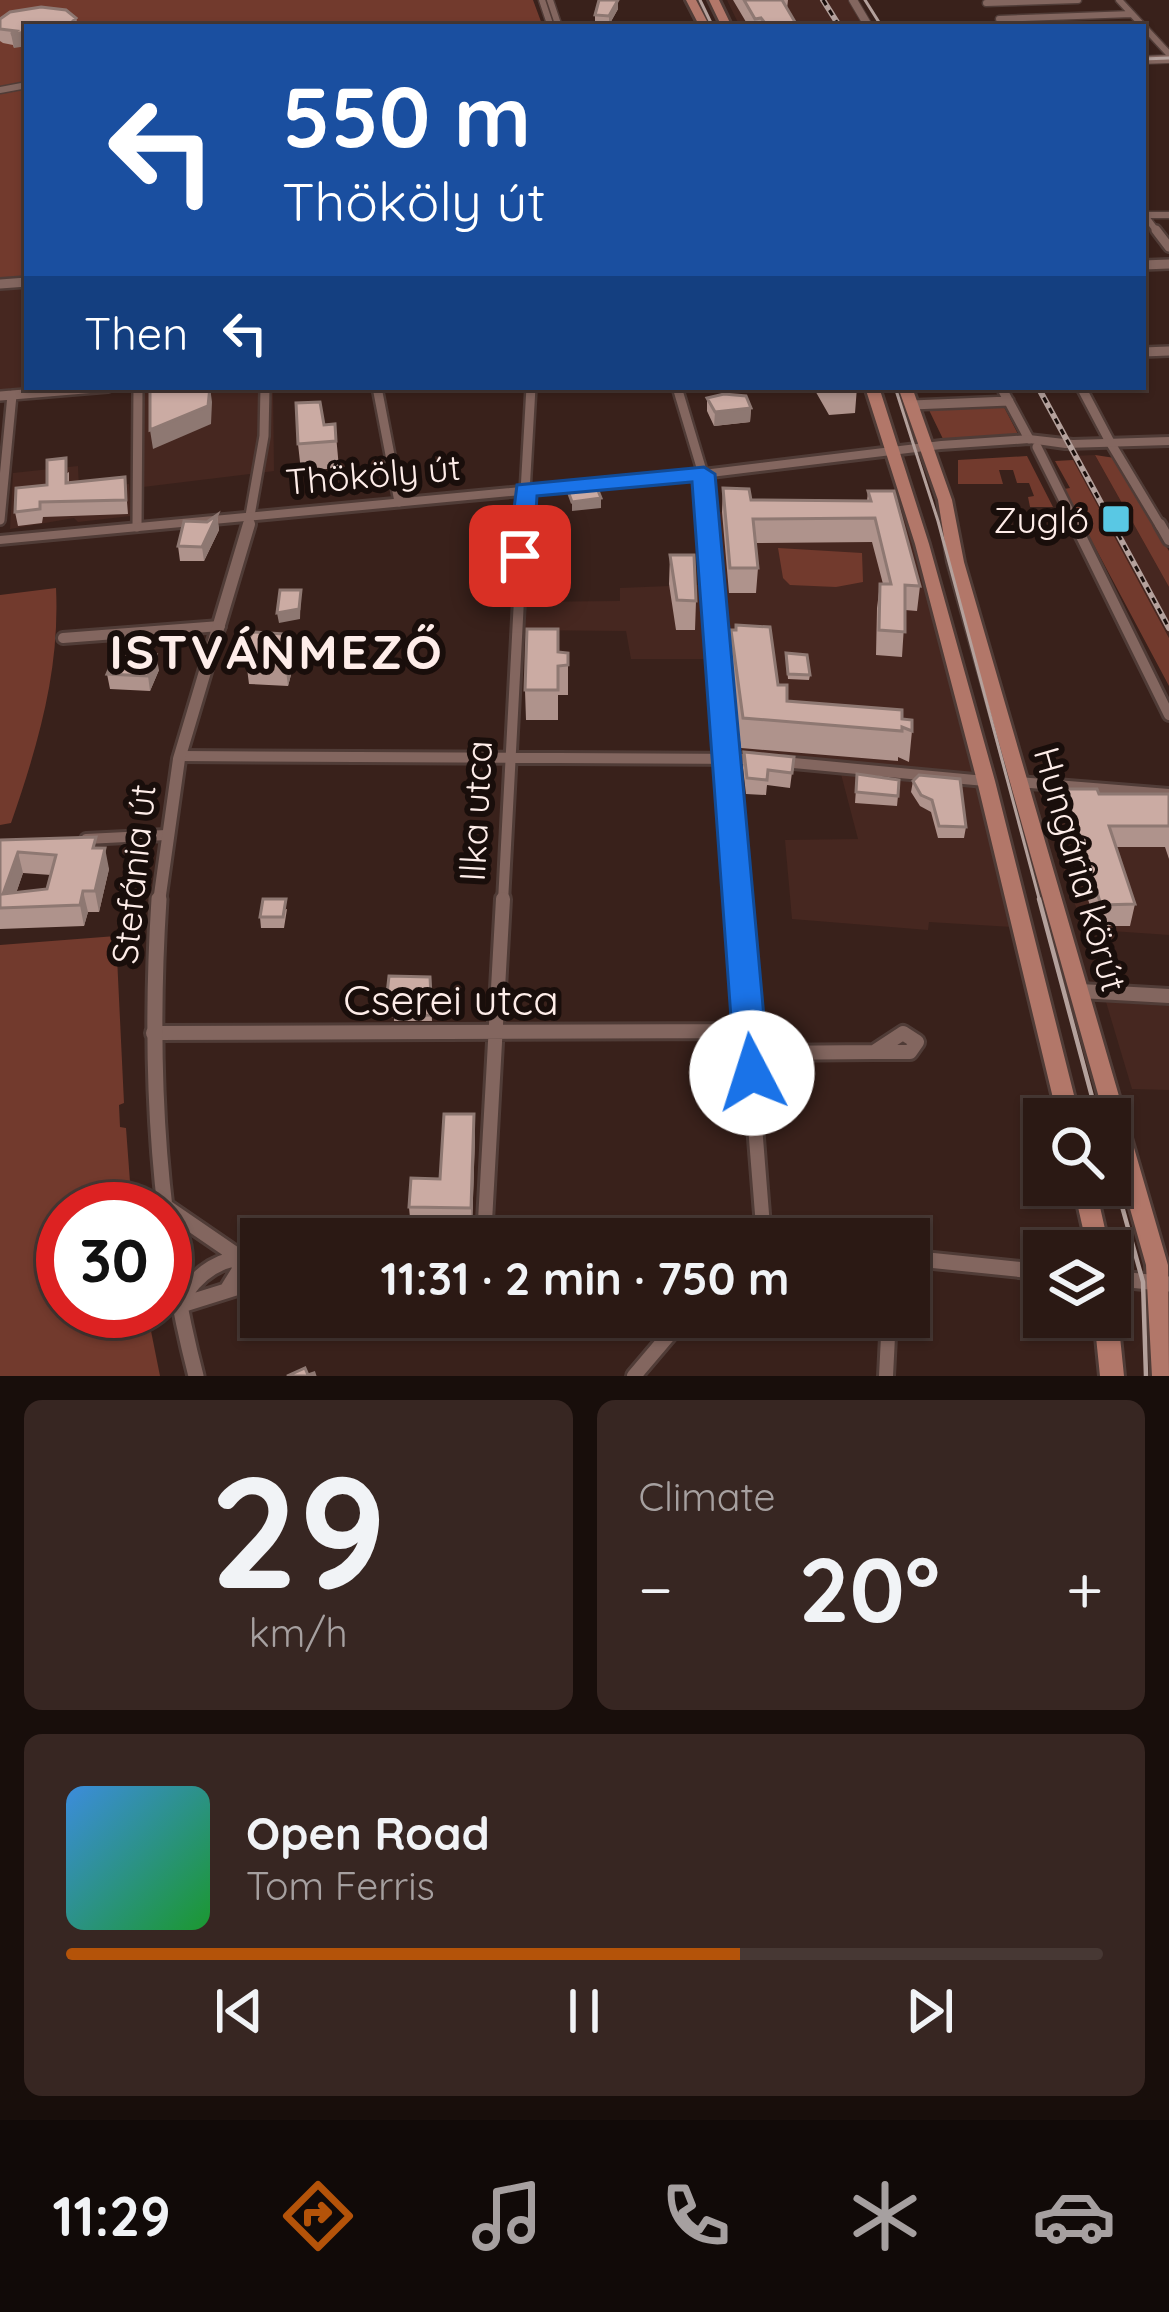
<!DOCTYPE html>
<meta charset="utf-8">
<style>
body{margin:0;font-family:Quicksand,sans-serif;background:#372622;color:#f1f3f6;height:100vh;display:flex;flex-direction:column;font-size:45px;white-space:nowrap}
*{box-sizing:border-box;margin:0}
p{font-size:39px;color:#a6a0a0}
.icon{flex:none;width:66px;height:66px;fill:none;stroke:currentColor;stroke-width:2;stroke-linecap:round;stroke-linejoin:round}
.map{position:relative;height:1376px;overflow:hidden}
.sheet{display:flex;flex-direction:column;gap:24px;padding:24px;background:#180e0b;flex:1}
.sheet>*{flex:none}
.hud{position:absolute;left:24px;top:24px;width:1122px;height:366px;border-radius:0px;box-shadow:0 3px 9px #0004,0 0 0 3px #473834;background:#1a4fa0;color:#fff;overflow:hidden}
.tools{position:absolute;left:1023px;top:1098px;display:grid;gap:24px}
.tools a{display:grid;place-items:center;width:108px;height:108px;border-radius:0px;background:#2b1914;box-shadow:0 3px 9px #0004,0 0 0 3px #473834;font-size:60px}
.speed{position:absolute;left:36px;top:1182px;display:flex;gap:24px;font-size:60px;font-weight:700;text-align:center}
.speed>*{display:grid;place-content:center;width:156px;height:156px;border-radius:50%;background:#2b1914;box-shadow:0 3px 9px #0004,0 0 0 3px #473834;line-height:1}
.speed .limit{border:18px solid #d22;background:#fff;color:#111}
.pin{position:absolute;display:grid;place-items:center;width:102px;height:102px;color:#fff;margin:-51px;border-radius:24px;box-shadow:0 6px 18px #0006}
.me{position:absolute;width:132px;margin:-66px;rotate:355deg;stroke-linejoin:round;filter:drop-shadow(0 0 9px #0008)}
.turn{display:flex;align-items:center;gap:42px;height:252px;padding:0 60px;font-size:54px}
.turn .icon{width:156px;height:156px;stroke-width:2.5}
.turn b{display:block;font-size:84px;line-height:102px}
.then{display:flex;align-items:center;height:114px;padding:0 60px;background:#0003;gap:24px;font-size:45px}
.big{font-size:90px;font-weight:800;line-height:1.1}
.sheet .widget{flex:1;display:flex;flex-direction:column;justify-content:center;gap:18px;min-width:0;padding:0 42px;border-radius:18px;background:#372622}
.sheet .dial{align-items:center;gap:0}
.dial b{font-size:156px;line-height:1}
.song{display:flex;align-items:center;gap:36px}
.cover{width:144px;height:144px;border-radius:18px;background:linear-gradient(135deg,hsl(210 70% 55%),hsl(130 70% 35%))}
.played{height:12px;border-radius:6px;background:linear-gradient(90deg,#b45309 65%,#473834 65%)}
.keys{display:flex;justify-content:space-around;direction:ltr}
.heat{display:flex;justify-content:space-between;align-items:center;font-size:66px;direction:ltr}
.sheet .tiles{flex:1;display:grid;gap:24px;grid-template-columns:1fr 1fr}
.widget:last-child{grid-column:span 2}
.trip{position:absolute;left:240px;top:1218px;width:690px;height:120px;border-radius:0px;background:#2b1914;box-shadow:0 3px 9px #0004,0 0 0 3px #473834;font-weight:800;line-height:120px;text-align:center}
.tab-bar{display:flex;height:192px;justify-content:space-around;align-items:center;background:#110a08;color:#a6a0a0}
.tab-bar .icon{width:84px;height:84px}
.tab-bar .current{color:#b45309}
.tab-bar b{font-size:54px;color:#f1f3f6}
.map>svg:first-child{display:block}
.built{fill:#462720}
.green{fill:#723a2d}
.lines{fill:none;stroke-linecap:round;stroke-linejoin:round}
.minor-far3-casing{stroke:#503c37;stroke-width:9}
.minor-far2-casing{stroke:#503c37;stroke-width:14}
.minor-far1-casing{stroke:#503c37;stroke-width:16}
.minor-casing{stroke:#503c37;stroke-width:20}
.tertiary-far3-casing{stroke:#503c37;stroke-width:10}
.tertiary-far2-casing{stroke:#503c37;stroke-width:14}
.tertiary-far1-casing{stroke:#503c37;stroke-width:18}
.tertiary-casing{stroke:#503c37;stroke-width:21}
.secondary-casing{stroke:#503c37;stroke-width:6}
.primary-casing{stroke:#503c37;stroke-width:6}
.minor-far3{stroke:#83665f;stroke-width:6}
.minor-far2{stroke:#83665f;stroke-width:9}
.minor-far1{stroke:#83665f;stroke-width:10}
.minor{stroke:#83665f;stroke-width:14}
.tertiary-far3{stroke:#83665f;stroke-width:8}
.tertiary-far2{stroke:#83665f;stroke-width:9}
.tertiary-far1{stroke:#83665f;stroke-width:12}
.tertiary{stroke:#83665f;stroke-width:15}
.secondary{fill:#83665f;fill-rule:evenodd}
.primary{fill:#b27769;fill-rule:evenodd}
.tram-far1{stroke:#b4a19c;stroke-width:3}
.tram{stroke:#b4a19c;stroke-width:4.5}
.rail-casing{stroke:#b4a19c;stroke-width:6}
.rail{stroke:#190e0b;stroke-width:3;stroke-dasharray:6;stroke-linecap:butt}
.wall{fill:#af938c;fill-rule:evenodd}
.shaded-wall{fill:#8e7872}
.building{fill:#cbaba3;stroke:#8e7872;stroke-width:3;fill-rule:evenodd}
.route{fill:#1a73e8;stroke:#114b97;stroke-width:3}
.poi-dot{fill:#59c8e4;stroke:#190e0b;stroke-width:4.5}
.labels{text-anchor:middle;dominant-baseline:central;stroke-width:12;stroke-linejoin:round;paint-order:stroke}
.street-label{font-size:36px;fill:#feede9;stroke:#190e0b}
.poi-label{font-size:36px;fill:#feede9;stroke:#190e0b;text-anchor:end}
.near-street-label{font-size:42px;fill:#feede9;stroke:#190e0b}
.district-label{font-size:48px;font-weight:bold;letter-spacing:3px;fill:#feede9;stroke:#190e0b}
</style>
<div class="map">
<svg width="1169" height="1376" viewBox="0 0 1169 1376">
<rect width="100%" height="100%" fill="#39211b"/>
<path class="built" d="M727 0H849L866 27H740Z
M27 285V387H85L0 394V287Z
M144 387H273L274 471 143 487Z
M1095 455 1169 587V638L1071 456Z
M78 466 79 489 129 484 131 516 78 522 74 518 10 529 13 473Z
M713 512 905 514 1012 927 929 922 928 930 792 919 785 840 858 839 841 774 729 762 722 659H631L626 631 518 630V602L620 601V588L718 584Z
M1038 789 1169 803V935L1083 929Z
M1106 1002 1169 1006V1090L1132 1089Z"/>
<path class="green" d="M0 0H533L543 27H27V276L0 278Z
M1003 405 1018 434 943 439 929 410Z
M1095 455 1115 458 1169 551V587Z
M1027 456 1053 507H1030L1028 497 1034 496 1029 483H1017L1013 470H999L1003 484H958V460Z
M1073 460 1169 638V686L1064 489 1070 488 1055 461Z
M778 548 862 553 863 582 836 587 790 585 783 578Z
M56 588C60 671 38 745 11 823L0 825V595Z
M116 936 124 1103 119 1105 120 1127 126 1128 132 1209H63V1311H147L160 1376H0V945Z"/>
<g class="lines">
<g class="minor-far3-casing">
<path id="minor-far3" d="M542 0 551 27
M550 0 559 27
M1119 0 1169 54
M986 3 1078 0
M999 19 1132 14
M0 90 27 85
M1143 213 1158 233
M1143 215H1169"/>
</g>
<g class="minor-far2-casing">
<path id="minor-far2" d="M1156 230 1169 247
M1143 265 1169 264
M1143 352 1169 351
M377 387 399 502
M677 387 703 474 707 527
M1001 387 1029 439
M0 396 108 387
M912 405 1009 401
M1110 442 1161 527
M1037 447 1077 527
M0 520 12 395
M137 527 138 387
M523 527 531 387"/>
</g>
<g class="minor-far1-casing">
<path id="minor-far1" d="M707 524 737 902
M1075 524 1169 715
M1160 524 1169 540
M63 638 220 626
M180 756 752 759
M783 762 985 781
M1018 782 1169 794
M86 839 166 835
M503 902 523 524"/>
</g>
<g class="minor-casing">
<path id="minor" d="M737 899 764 1239
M1080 991 1169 996
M153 1033 749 1031
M903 1033 917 1042 910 1052H874Z
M751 1053 874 1052
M484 1239 503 899
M634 1376 684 1317
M886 1376 889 1317"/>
</g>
<g class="tertiary-far3-casing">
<path id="tertiary-far3" d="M853 0 869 27
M1143 60 1169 59"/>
</g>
<g class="tertiary-far2-casing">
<path id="tertiary-far2" d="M0 284 27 282
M1081 387 1110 442
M248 527 264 436 265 387"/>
</g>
<g class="tertiary-far1-casing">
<path id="tertiary-far1" d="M159 902 179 759 249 524"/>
</g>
<g class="tertiary-casing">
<path id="tertiary" d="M159 899C149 1056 156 1223 196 1376
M166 1207 236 1255
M909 1258 1044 1272
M1110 1278 1169 1284
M227 1290 240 1269 236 1255
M178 1305C198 1270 221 1257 261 1255
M178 1306 261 1280"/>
</g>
<g class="secondary-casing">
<path id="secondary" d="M1029 435 1073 440 1169 437V445L1065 448 1029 443 941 449 703 478 0 544V536L703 470 941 441Z"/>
</g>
<g class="primary-casing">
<path id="primary" d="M686 0H696L710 27H700Z
M709 0H719L732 27H722Z
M865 387H879L929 544 995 781 1080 1119H1058L977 781 915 544Z
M898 387H912L952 500 964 562 1168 1265 1169 1376H1152L1146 1265 1110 1138V1119H1105L948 562 938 500Z
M1073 1185H1095L1110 1251V1252L1088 1251Z
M1110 1309 1114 1310 1118 1317 1124 1376H1100L1094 1317H1110Z"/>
</g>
<use href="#minor-far3" class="minor-far3"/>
<use href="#minor-far2" class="minor-far2"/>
<use href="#minor-far1" class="minor-far1"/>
<use href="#minor" class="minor"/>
<use href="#tertiary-far3" class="tertiary-far3"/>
<use href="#tertiary-far2" class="tertiary-far2"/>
<use href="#tertiary-far1" class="tertiary-far1"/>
<use href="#tertiary" class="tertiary"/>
<use href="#secondary" class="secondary"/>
<use href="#primary" class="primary"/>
<path class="tram-far1" d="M700 0 713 27
M865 0 882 27
M1143 59 1169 58
M895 387 938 521 1040 902"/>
<path class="tram" d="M1039 899 1098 1119
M1110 1163 1143 1282 1146 1376"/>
<g class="rail-casing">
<path id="rail" d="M823 0 840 27
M1038 387 1169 628"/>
</g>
<use href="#rail" class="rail"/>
</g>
<path class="wall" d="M618 0V9L609 25H595V15Z
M733 0H788L787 9 798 27H749Z
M76 18 78 27H27L14 48 13 45 3 43 0 41V19Z
M813 387H857L855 413 829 415Z
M707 398 751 408 750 422 714 426 707 411Z
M335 424 339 468 301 471 298 444 324 425Z
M69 472V482L125 477 128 514 43 517 42 523 18 526 15 512 47 485Z
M723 488 751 500 867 501 868 491 920 586 917 611 905 610 902 657 876 655 877 608 880 584H883L872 542 755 543 758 568 756 593H729L722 512Z
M217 515 219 530 204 561H180L178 546Z
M670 555 696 601 695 630H676L669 584Z
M731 630 778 685 787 701 902 719 912 731 909 762 898 757V761L741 748 729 659Z
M284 641 292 671 288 686 249 684 244 645Z
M558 652 568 653V695H558V720H526L525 690Z
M786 658 810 675 809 680 788 679Z
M159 670 150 691 110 689 107 674Z
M744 752 794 757 790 788 767 785 766 795 746 794 743 768Z
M857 774 898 796 897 806 855 803Z
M913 781 966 827 964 838H938L931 812 920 806 911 792Z
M1064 789 1099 794H1169V859L1165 847H1116L1135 904 1130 926H1096L1061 809Z
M0 840 98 848 109 869 99 912H88L84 926 0 929ZM23 873 51 875 47 889 16 893Z
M287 909 284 928H261L260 917Z
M430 977 432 1021H394L395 1000H387V994Z
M475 1136 472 1229H411L409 1207 440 1179Z
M456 1317H491L490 1331 456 1330Z"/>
<path class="shaded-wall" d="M618 0V9L609 25V16Z
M27 32V46L14 48 11 34Z
M210 387 212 402 211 424 153 449 150 430Z
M751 408 750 422 714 426 715 412Z
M601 498V508L572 511V502Z
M217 515 219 530 204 561 202 547Z
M301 590 300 619 279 623 277 613Z
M283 634 286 653 289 641 292 671 288 686 282 641Z
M156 655 159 670 150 691 148 676Z
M105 848 109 869 99 912 95 891Z
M18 852 23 873 11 908 3 894Z
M83 891 88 912 84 926 80 905Z
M474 1114 475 1136 472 1229 471 1208Z"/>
<path class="building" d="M599 0H618L609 16 595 15Z
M744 0H782L798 27H768L761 18 755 19Z
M41 7 66 10 76 18 68 26 27 27V32L11 34 16 31 0 29V19L10 12Z
M150 387H210L208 406 150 430Z
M724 394 746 396 751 408 715 412 707 398Z
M320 402 324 425 335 424 336 441 298 444 296 403Z
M66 458V483L125 477 126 500 40 502V509L15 512 16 488 47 485V460Z
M597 488 601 498 572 502 568 491Z
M723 488 749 489 751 500 871 501 868 491H894L920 586 905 585V632L879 630 880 584H891L875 518 753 519 758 568H730Z
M217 515 202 547 178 546 184 521 207 522Z
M670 555H694L696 601 677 600Z
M280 590H301L299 609 277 613Z
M736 625 770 627 778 685H787V701L902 710V719L912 720V731L902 727V731L743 718 731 630H736Z
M527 629H558V652L568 653V665L558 666V690H525Z
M253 632 283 634 282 641H289L285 656 246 655 244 645Z
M786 653 807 655 810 675 788 674Z
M156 655 148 676 107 674 114 658Z
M744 752 794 757 792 773 768 770 767 780 747 778Z
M857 774 899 780 898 796 856 792Z
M919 775 960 779 966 827 939 826 932 800 921 795 913 781Z
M1064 789H1097L1099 794H1169V826H1109L1135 904 1101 905Z
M96 837 93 848H105L95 891H83L80 905 0 908V840ZM18 852 56 855 47 889 3 894Z
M263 899H286L283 917H260Z
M389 976 430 977 432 1015 394 1016 396 994H387Z
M444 1114H474L471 1208 409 1207 411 1178 440 1179Z
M305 1368 308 1375 314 1373 315 1376H287Z"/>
<path class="route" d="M704 467 715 474 769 1073 764 1082 752 1086 740 1082 735 1073 692 482 537 496 533 556 520 564 508 556 517 485Z"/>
<rect class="poi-dot" x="1101" y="504" width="30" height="30" rx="6"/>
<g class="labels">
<g class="street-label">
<text transform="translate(373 474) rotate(-5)">Thököly út</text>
<text transform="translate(475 811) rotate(-87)">Ilka utca</text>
<text transform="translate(1081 869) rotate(74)">Hungária körút</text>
<text transform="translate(133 874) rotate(-84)">Stefánia út</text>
</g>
<g class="poi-label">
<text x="1089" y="519">Zugló</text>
</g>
<g class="near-street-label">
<text x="451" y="999">Cserei utca</text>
</g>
<g class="district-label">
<text x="277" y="651">ISTVÁNMEZŐ</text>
</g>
</g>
</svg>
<div class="tools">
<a><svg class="icon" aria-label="search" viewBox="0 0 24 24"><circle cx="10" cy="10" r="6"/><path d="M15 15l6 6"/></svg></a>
<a><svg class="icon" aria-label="layers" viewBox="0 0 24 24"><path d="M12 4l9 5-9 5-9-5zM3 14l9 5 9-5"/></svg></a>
</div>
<div class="speed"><div class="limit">30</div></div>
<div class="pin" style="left:520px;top:556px;background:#d93025"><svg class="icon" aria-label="arrive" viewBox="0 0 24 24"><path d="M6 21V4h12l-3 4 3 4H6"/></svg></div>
<svg class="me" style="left:752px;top:1073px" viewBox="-20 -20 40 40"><circle r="19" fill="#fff"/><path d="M0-13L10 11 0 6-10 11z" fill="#1a73e8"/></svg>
<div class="trip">11:31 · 2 min · 750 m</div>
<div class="hud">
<div class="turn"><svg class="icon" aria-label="left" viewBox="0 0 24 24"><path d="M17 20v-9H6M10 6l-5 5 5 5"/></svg><div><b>550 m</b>Thököly út</div></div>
<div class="then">Then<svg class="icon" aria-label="left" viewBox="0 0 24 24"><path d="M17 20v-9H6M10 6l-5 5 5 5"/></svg></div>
</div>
</div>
<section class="sheet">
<div class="tiles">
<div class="widget dial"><b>29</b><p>km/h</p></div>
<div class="widget"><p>Climate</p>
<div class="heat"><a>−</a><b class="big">20°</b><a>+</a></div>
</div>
<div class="widget">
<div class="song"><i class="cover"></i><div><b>Open Road</b><p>Tom Ferris</p></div></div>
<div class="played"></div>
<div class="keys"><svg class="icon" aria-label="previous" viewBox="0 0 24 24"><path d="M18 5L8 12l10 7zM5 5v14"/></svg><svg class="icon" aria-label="pause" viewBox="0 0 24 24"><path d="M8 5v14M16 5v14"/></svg><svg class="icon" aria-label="next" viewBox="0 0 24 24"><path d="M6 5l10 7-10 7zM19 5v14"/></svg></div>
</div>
</div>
</section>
<nav class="tab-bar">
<b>11:29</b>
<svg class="icon current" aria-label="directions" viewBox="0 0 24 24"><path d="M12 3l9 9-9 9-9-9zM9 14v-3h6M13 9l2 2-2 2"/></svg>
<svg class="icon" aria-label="music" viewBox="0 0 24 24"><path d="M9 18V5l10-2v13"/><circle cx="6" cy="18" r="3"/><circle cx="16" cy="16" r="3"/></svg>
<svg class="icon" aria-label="phone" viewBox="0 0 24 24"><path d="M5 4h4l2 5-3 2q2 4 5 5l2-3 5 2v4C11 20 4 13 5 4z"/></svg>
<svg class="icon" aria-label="climate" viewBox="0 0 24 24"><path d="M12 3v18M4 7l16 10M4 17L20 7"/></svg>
<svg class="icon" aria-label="car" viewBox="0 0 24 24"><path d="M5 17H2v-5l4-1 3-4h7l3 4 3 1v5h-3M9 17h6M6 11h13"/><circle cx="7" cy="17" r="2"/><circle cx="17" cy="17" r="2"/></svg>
</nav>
